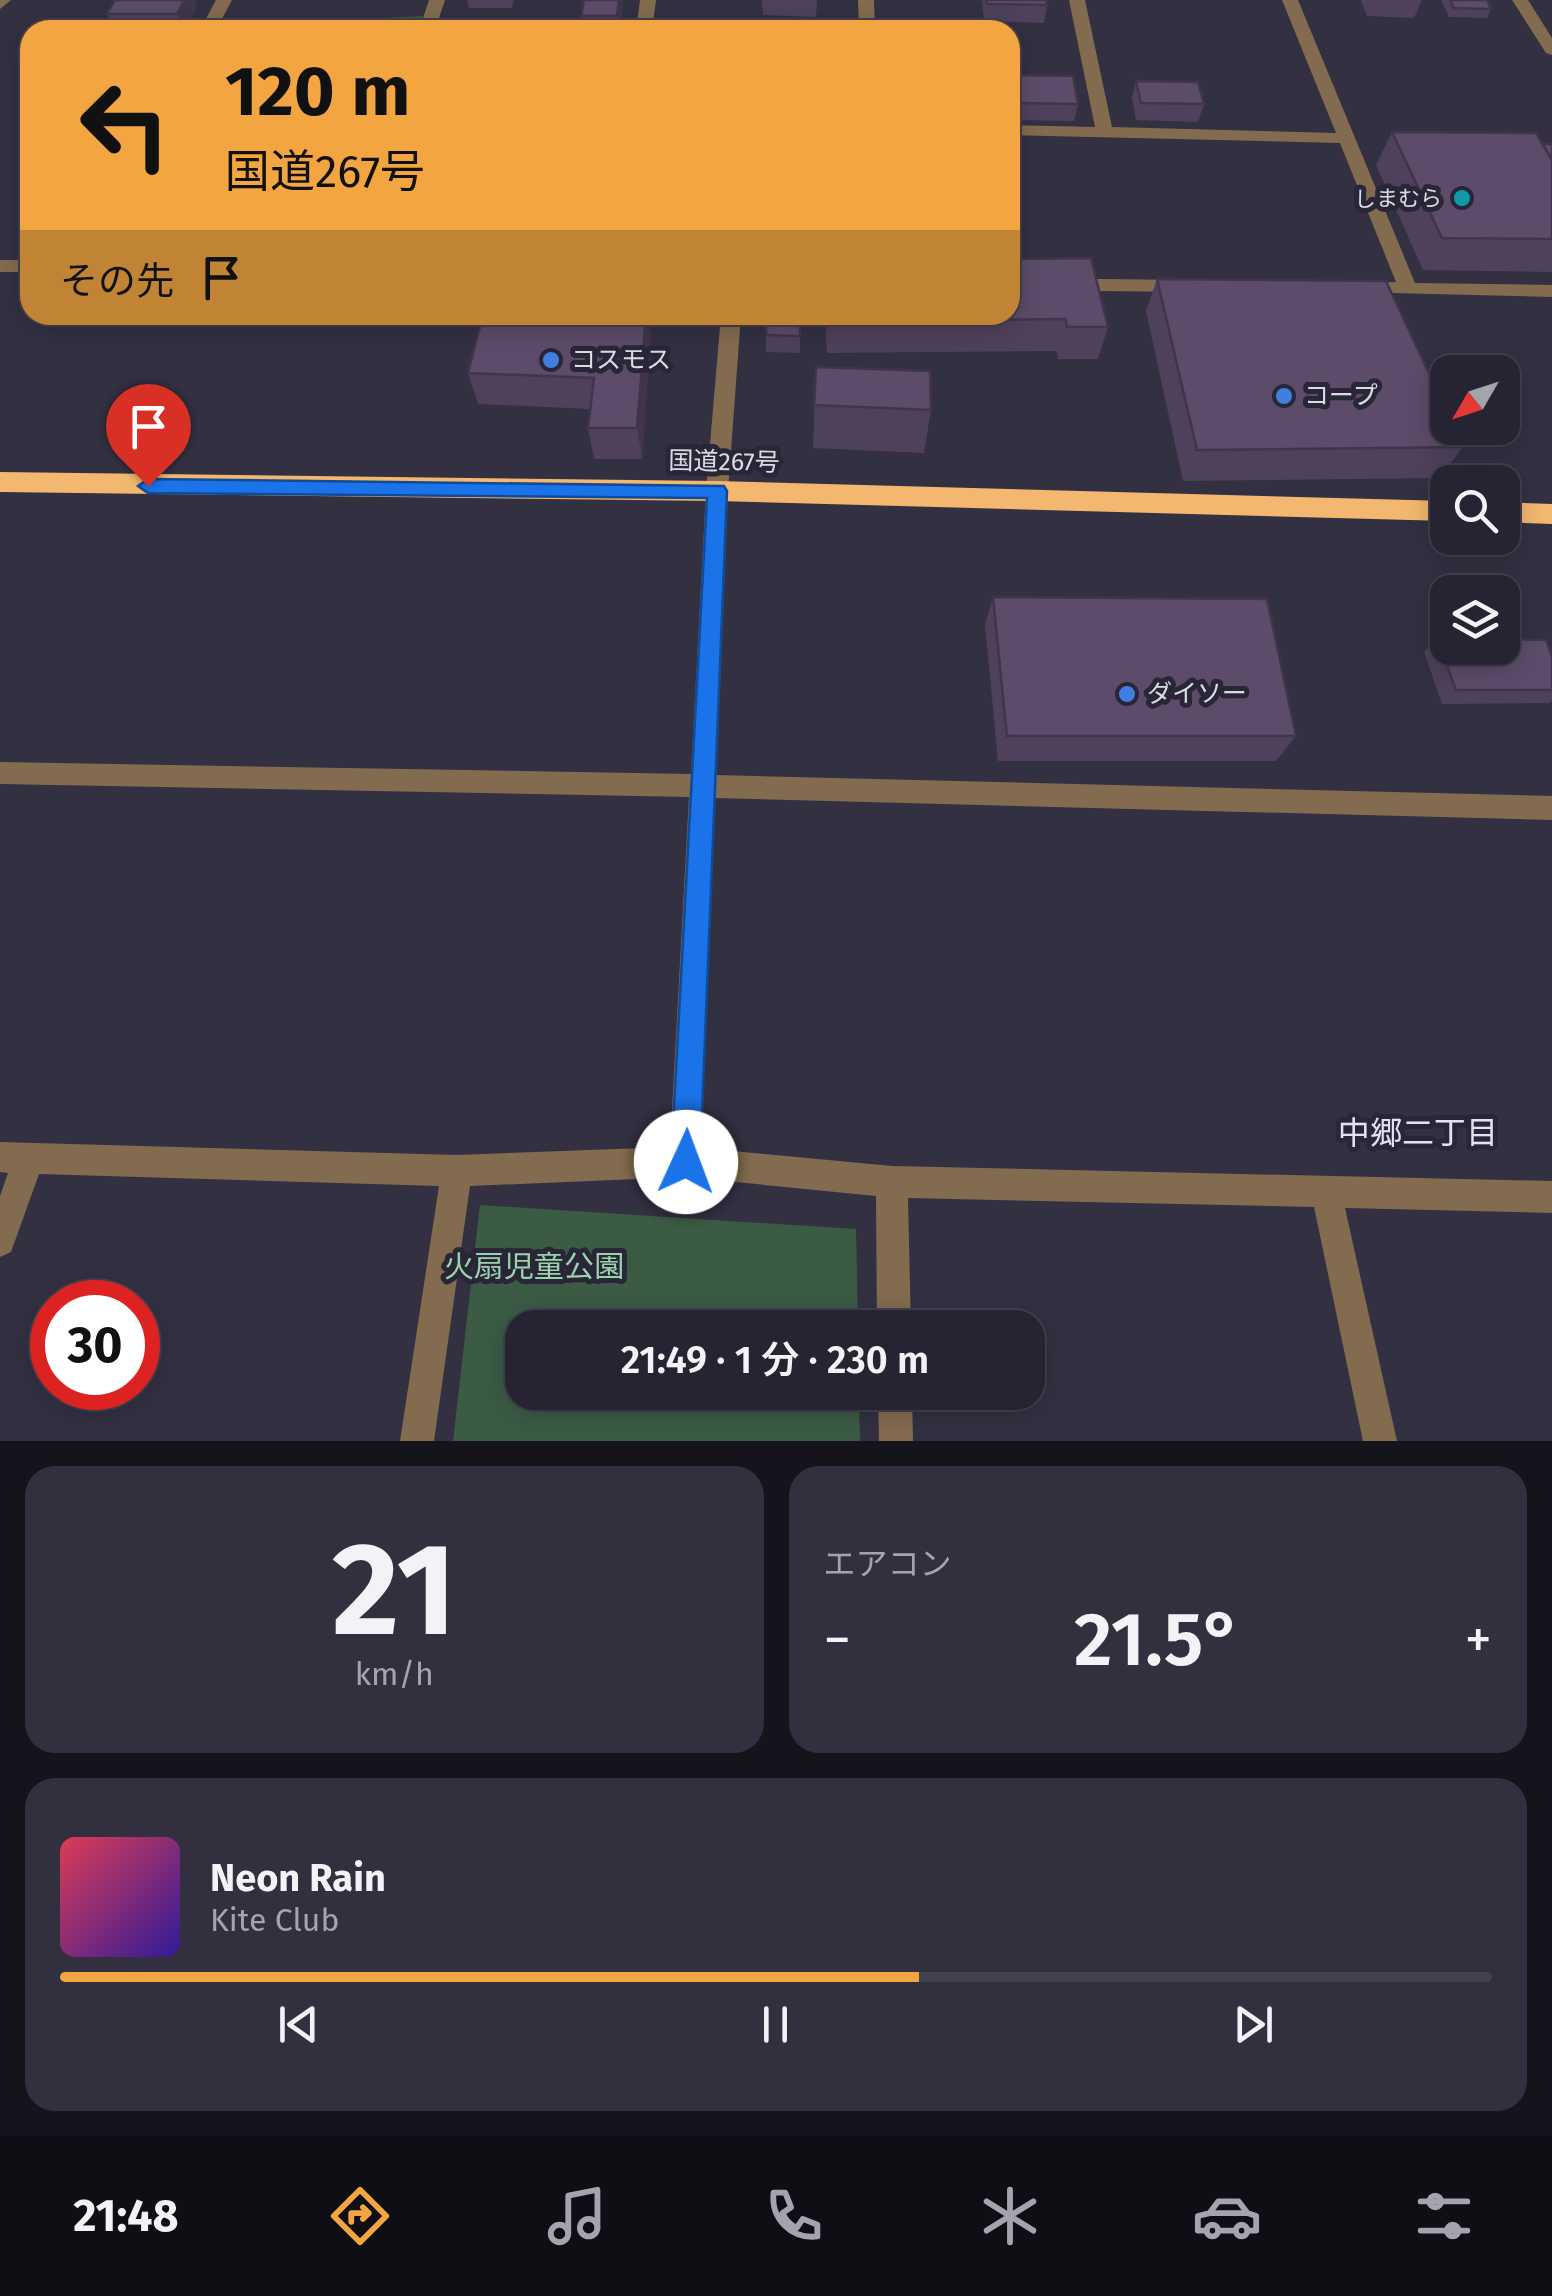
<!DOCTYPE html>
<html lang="ja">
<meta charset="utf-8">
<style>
body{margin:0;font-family:"Fira Sans","Noto Sans JP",sans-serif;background:#32303e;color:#f1f3f6;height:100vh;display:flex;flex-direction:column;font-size:38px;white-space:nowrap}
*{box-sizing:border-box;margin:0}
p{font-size:32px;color:#a4a4ac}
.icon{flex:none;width:55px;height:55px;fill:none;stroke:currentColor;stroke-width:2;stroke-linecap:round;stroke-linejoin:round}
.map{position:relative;height:1441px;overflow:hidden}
.details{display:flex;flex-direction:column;gap:25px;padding:25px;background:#15141c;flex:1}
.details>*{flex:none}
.top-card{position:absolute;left:20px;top:20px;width:1000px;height:305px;border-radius:30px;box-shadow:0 5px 25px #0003,0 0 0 2px #42414d;background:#f2a541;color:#111;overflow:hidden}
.needle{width:65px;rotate:231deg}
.tools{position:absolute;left:1430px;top:355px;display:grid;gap:20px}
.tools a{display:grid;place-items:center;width:90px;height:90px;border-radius:20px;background:#262432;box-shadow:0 5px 25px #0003,0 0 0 2px #42414d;font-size:50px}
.speed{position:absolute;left:30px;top:1280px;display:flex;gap:20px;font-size:50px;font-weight:700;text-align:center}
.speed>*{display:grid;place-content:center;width:130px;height:130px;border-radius:50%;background:#262432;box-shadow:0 5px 25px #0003,0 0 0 2px #42414d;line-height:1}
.speed .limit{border:15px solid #d22;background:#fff;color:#111}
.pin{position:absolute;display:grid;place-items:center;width:85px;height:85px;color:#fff;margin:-102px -42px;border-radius:50% 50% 50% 0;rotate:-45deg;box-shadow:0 0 10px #0007}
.pin .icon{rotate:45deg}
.me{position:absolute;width:110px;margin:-55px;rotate:2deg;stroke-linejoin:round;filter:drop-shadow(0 0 8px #0008)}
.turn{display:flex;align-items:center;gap:35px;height:210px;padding:0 40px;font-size:45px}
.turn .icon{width:130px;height:130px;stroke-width:2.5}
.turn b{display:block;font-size:70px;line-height:85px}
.then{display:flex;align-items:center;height:95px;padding:0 40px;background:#0003;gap:20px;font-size:38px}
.big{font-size:75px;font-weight:600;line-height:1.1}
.details .widget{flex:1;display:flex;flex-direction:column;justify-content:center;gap:15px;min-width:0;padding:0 35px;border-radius:30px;background:#32303e}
.details .dial{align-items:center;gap:0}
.dial b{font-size:130px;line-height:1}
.song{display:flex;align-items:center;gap:30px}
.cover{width:120px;height:120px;border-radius:15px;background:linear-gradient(135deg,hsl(350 70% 55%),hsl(250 70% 35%))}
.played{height:10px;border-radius:5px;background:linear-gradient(90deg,#f2a541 60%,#42414d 60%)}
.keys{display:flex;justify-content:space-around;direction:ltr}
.heat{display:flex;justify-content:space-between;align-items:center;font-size:55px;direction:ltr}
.details .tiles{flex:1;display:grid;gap:25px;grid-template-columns:1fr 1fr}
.widget:last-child{grid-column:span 2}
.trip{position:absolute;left:505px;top:1310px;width:540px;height:100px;border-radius:30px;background:#262432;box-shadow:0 5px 25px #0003,0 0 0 2px #42414d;font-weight:600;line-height:100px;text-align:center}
.dock{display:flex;height:160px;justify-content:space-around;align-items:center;background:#0f0e14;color:#a4a4ac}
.dock .icon{width:70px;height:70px}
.dock .selected{color:#f2a541}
.dock b{font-size:45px;color:#f1f3f6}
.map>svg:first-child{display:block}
.green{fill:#3b5b45}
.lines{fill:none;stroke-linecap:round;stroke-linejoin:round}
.minor{fill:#836b4f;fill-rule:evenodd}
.highway{fill:#f3b770;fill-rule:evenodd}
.wall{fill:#4f415b}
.shaded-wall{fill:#40354a}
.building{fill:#5c4c6a;stroke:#40354a;stroke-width:2.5}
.route{fill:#1a73e8;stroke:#114b97;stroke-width:2.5}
.culture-dot{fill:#0f9aa8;stroke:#292637;stroke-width:4}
.shop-dot{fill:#3f7fe0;stroke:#292637;stroke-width:4}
.labels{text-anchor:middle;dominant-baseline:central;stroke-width:10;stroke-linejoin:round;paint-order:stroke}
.far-poi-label{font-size:22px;fill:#dbdae5;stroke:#292637;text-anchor:end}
.poi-label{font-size:25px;fill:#dbdae5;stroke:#292637;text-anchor:start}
.street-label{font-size:25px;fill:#dbdae5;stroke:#292637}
.near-park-label{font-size:30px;fill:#99d3ab;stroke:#292637}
.near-neighbourhood-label{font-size:32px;fill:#e4e0f8;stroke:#292637}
</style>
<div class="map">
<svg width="1552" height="1441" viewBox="0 0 1552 1441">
<rect width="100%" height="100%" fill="#333042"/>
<path class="green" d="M423 16 417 30H251L255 25Z
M480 1205 856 1229 858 1327 522 1328V1392L859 1393 860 1441H453Z"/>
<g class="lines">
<path class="minor" d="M0 0H11L0 9Z
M216 0H232L216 30H200Z
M429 0H445L435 30H419Z
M640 0H656L652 30H636Z
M858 0H874L875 30H859Z
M1069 0H1085L1112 127 1336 133 1282 0H1298L1415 283 1552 285V297L1350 292V284L1396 282 1340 143 1010 135V125L1095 127Z
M1512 0H1528L1552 38V55L1546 53Z
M0 260H30V272H0Z
M1010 278 1187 280 1197 286 1187 292 1010 290Z
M721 315H741L728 491 716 775 1552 796V820L715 798 701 1148 892 1166 1552 1181V1213L1345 1208 1397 1441H1363L1314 1207 908 1198 911 1328H877L876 1196 685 1177 470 1186 434 1441H400L439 1186 39 1174 11 1252 0 1257V1196L8 1173 0 1172V1142L457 1155 670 1147 689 797 0 784V762L691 774 706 491Z
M878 1392H912L913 1441H879Z"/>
<path class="highway" d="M0 472 717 481 1448 501V521L717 501 0 492Z
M1502 502 1552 504V524L1502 522Z"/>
</g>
<path class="wall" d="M467 0H514L512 8H469Z
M762 0H817L816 17 763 15Z
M982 0H1046L1047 5 1044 23 984 21Z
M1361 0H1422L1414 18 1367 16Z
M1441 0H1487L1491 9 1487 18 1449 17Z
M623 5 619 30H583L581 16Z
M197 6 185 30H114L107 14Z
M1010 75 1078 104 1074 121 1010 120Z
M1136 81 1204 104 1198 122 1136 120 1132 98Z
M1392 132 1552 144V272L1423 270 1376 165Z
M1010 259 1108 327 1098 359H1058L1057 351 827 353 825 315H1010Z
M1157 279 1463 447 1440 478 1183 481 1146 311Z
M483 315H652L642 459H594L588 428 590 409 478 404 468 373Z
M766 315H800V353L766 352Z
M816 367 931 410 924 453 813 448Z
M993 597 1296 736 1276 761H998L985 625Z
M1437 638 1552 657V701L1549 703 1442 704 1424 652Z"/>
<path class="shaded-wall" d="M184 0H195L197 6 185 30 177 14Z
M619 0H623V5L618 30 617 16Z
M646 315H652L642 459 637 428Z"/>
<path class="building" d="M115 0H184L177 14H107Z
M584 0H619L617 16H581Z
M986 0H1046L1047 5 987 4Z
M1450 0H1487L1491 9 1454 8Z
M1010 75 1073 76 1078 104 1010 103Z
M1136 81 1198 82 1204 104 1141 103Z
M1392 132 1536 133 1552 160V239L1442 238Z
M1542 144H1552V160Z
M1091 258 1108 327H1067L1066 319 828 321V315H1010V259Z
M1157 279 1386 281 1448 414V428H1454L1463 447 1197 450Z
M483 315H646L637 428H588L594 378 468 373Z
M766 315H800V336L766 335Z
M816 367 930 371 931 410 814 405Z
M993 597 1267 599 1296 736H1007Z
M1437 638H1448V648H1502V639L1546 640 1552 657V690H1456Z"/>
<path class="route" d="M148 479 724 486 727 491 700 1162 695 1172 686 1176 676 1172 671 1162 707 498 148 493 138 486Z"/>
<circle class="culture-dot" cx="1462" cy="198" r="10"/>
<g class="shop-dot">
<circle cx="551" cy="360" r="10"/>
<circle cx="1284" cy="396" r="10"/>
<circle cx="1127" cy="694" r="10"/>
</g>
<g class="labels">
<g class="far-poi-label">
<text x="1442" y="198">しまむら</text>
</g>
<g class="poi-label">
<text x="571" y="360">コスモス</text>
<text x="1304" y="396">コープ</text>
<text x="1147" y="694">ダイソー</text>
</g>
<g class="street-label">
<text transform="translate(724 462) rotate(1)">国道267号</text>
</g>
<g class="near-park-label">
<text x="534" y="1267">火扇児童公園</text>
</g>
<g class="near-neighbourhood-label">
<text x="1418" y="1133">中郷二丁目</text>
</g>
</g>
</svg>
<div class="tools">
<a><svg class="needle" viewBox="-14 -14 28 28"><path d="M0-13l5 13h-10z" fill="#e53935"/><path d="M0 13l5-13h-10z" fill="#a4a4ac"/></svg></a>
<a><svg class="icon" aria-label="search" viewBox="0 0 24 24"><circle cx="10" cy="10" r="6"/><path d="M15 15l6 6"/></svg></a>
<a><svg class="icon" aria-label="layers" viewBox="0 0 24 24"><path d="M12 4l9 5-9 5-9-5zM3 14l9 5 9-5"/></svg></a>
</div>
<div class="speed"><div class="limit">30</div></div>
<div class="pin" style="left:148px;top:486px;background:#d93025"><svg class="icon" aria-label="arrive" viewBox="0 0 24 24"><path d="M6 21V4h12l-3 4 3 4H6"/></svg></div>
<svg class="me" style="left:686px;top:1162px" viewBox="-20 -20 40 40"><circle r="19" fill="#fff"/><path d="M0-13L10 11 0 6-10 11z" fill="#1a73e8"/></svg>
<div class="trip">21:49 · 1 分 · 230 m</div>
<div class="top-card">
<div class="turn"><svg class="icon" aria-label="left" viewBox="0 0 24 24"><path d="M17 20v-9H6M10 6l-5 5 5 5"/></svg><div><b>120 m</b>国道267号</div></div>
<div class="then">その先<svg class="icon" aria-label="arrive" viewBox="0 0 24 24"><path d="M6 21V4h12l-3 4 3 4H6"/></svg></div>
</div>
</div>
<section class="details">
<div class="tiles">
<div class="widget dial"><b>21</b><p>km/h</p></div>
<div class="widget"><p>エアコン</p>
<div class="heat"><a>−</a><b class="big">21.5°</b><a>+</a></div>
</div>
<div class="widget">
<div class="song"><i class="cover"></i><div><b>Neon Rain</b><p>Kite Club</p></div></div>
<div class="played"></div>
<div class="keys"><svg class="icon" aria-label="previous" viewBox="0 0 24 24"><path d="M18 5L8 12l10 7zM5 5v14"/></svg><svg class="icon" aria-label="pause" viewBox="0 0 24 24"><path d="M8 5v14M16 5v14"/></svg><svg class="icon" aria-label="next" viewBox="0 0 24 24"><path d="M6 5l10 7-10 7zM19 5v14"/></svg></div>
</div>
</div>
</section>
<nav class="dock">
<b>21:48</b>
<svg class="icon selected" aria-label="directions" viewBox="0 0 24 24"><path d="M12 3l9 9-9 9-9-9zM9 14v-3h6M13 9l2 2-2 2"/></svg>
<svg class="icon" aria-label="music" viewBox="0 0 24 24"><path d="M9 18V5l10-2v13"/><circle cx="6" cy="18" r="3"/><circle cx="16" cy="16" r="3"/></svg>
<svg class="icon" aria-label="phone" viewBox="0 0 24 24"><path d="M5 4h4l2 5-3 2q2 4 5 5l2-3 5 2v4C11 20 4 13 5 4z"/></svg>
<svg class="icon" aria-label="climate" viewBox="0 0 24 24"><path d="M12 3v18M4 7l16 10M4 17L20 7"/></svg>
<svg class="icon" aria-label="car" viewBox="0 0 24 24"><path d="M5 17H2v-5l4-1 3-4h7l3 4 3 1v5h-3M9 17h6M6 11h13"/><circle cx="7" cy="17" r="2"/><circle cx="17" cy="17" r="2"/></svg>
<svg class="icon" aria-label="filters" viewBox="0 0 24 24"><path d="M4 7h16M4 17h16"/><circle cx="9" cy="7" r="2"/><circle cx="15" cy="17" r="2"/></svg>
</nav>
